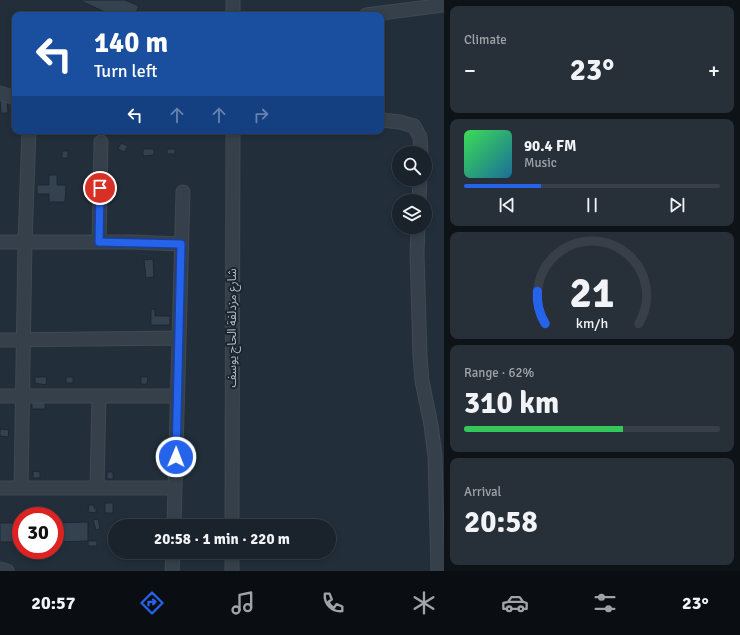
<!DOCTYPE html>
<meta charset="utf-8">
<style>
body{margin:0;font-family:Signika,"Noto Sans Arabic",sans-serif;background:#272f38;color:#f1f3f6;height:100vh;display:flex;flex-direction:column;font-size:15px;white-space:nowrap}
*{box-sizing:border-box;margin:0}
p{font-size:13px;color:#9fa4a9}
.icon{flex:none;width:22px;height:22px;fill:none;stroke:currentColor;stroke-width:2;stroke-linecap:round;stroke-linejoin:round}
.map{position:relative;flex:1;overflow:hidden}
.drawer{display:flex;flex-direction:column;gap:6px;padding:6px;background:#0e1318;width:296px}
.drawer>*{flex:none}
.banner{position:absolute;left:12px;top:12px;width:372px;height:122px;border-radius:8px;box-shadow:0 2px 6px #0003,0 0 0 1px #383f48;background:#1a4fa0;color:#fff;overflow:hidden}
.tools{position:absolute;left:392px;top:146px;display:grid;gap:8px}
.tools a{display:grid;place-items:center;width:40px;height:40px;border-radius:50%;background:#1a222c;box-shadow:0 2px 6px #0003,0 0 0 1px #383f48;font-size:20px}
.speed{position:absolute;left:12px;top:507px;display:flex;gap:8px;font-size:20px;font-weight:700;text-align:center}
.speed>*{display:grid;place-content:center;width:52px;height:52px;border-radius:50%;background:#1a222c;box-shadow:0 2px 6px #0003,0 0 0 1px #383f48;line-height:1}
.speed .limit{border:6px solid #d22;background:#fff;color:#111}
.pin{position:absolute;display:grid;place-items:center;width:34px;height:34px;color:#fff;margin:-17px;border:2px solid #fff;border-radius:50%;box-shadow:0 1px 4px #0007}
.me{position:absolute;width:44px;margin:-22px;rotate:1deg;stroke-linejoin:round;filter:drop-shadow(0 0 3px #0008)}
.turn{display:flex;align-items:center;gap:14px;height:84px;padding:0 16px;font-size:18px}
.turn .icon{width:52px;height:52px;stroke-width:2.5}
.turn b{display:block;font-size:28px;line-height:34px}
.lanes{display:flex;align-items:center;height:38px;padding:0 16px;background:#0003;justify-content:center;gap:20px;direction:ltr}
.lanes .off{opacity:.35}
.big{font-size:30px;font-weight:700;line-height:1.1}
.drawer .card{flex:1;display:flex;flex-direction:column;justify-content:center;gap:6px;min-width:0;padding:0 14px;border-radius:8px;background:#272f38}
.drawer .dial{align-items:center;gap:0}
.dial svg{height:104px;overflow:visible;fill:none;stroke:#383f48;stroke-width:7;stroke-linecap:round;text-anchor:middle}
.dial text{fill:#f1f3f6;stroke:none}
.song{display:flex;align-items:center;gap:12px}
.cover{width:48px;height:48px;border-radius:6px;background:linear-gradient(135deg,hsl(130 70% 55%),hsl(200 70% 35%))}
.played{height:4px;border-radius:2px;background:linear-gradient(90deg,#2563eb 30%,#383f48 30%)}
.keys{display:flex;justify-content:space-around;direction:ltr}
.heat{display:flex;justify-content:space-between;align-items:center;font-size:22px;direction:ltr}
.charge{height:6px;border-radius:3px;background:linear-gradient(90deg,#34c759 62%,#383f48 0)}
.trip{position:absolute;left:108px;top:519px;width:228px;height:40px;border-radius:20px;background:#1a222c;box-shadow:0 2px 6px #0003,0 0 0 1px #383f48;font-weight:700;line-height:40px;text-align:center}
.menu{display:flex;height:64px;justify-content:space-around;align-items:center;background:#0a0e12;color:#9fa4a9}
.menu .icon{width:28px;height:28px}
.menu .on{color:#2563eb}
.menu b{font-size:18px;color:#f1f3f6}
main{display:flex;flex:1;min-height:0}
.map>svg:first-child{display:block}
.building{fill:#344250;stroke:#1d2731}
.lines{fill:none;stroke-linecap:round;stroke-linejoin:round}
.minor-casing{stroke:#3f4953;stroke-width:15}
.minor{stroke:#36404a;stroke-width:13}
.route-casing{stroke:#184099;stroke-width:10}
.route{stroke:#2563eb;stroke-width:7}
.labels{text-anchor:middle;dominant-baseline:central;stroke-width:4;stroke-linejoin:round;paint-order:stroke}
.street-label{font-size:12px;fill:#b1bbc6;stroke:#1b252f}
</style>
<main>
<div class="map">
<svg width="444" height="571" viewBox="0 0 444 571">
<rect width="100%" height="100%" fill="#222e3a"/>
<path class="building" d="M79 0H125L139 6 135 15H111Z
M7 99 8 113H1L0 100Z
M121 143 128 146 124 152 118 149Z
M143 149H154V155L143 156Z
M167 149H175V154H167Z
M62 151H68V158H62Z
M49 175H57V185H66L65 202H49V194H37V185H49Z
M153 259 154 277 146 278 144 260Z
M151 309H155V316H170V325H151Z
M35 377H47L46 385 35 383Z
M66 377H73V383H66Z
M141 377H148L147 384H141Z
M32 400H45V409H32Z
M0 429 9 430 8 437 0 436Z
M33 471 40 472V478H33Z
M107 472H113V479H107Z
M105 503H113V513H105Z
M89 505H94V508H96V513L88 512Z
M98 519 100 529 96 530 93 520Z
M88 522V541L55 542V523Z
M0 523H21V542H0Z
M88 541H97V546H88Z"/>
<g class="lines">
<g class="minor-casing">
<path id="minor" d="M233 15V0
M366 15 444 5
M0 93 15 98
M381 120 400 122 414 126 420 137 421 153
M419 201 420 179
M418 227 417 253 420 356 422 381 431 425 435 456 438 571
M0 242H132L181 244
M99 242 101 142
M0 340 179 338
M0 396H177
M0 488H175
M21 488 25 242 29 131
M97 488 99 396
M174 526 183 192
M232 526 233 131
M0 569 7 571
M172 571 173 552
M232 571V552"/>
</g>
<use href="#minor" class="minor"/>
</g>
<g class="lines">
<g class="route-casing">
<path id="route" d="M100 188 99 242 181 244 176 457"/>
</g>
<use href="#route" class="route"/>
</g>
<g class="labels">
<g class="street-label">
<text transform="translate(232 328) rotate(-90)">شارع مزدلفة الحاج يوسف</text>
</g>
</g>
</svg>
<div class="tools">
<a><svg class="icon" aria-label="search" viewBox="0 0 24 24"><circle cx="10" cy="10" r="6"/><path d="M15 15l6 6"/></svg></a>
<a><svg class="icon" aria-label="layers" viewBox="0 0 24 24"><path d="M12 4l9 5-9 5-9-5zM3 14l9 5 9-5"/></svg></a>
</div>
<div class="speed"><div class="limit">30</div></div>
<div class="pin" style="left:100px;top:188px;background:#d93025"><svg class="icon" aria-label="arrive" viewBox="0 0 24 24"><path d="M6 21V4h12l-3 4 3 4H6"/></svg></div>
<svg class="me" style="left:176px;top:457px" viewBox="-20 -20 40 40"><circle r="17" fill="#2563eb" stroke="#fff" stroke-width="3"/><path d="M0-11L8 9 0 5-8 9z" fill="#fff"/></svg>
<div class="trip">20:58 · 1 min · 220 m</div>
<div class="banner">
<div class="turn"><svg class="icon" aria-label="left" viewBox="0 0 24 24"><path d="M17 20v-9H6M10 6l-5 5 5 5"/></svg><div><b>140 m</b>Turn left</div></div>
<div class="lanes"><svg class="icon" aria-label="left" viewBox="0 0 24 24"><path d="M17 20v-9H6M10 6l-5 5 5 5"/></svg><svg class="icon off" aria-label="ahead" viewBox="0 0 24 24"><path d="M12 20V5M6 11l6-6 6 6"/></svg><svg class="icon off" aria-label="ahead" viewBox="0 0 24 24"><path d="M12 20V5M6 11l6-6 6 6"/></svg><svg class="icon off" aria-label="right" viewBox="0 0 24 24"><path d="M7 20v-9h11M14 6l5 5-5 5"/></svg></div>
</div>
</div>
<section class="drawer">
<div class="card"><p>Climate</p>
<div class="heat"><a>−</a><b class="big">23°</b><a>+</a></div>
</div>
<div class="card">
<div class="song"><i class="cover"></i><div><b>90.4 FM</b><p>Music</p></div></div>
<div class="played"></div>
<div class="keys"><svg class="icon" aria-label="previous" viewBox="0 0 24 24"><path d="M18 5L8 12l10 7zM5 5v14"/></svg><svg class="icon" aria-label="pause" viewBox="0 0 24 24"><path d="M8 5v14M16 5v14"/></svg><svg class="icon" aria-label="next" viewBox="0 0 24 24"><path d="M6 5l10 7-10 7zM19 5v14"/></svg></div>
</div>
<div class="card dial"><svg viewBox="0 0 100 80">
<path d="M14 69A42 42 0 1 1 86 69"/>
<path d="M14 69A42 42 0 0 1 8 44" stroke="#2563eb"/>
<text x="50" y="56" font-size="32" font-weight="700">21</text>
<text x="50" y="72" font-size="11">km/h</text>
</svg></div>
<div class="card"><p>Range · 62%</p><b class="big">310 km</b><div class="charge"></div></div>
<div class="card"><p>Arrival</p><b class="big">20:58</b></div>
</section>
</main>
<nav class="menu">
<b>20:57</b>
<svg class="icon on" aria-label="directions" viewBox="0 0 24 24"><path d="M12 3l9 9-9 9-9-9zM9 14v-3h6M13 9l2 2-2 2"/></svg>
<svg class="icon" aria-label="music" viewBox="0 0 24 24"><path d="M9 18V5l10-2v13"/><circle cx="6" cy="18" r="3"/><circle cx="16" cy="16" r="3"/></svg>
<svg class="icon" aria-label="phone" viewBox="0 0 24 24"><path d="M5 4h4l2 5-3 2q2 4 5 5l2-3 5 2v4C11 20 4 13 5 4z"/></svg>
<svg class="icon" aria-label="climate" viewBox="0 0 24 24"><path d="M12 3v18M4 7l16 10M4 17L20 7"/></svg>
<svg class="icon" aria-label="car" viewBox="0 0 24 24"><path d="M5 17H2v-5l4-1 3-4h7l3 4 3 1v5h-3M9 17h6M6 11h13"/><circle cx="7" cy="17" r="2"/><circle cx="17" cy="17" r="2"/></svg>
<svg class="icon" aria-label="filters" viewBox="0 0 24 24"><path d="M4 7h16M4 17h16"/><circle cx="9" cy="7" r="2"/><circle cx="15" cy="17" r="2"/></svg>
<b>23°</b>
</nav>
